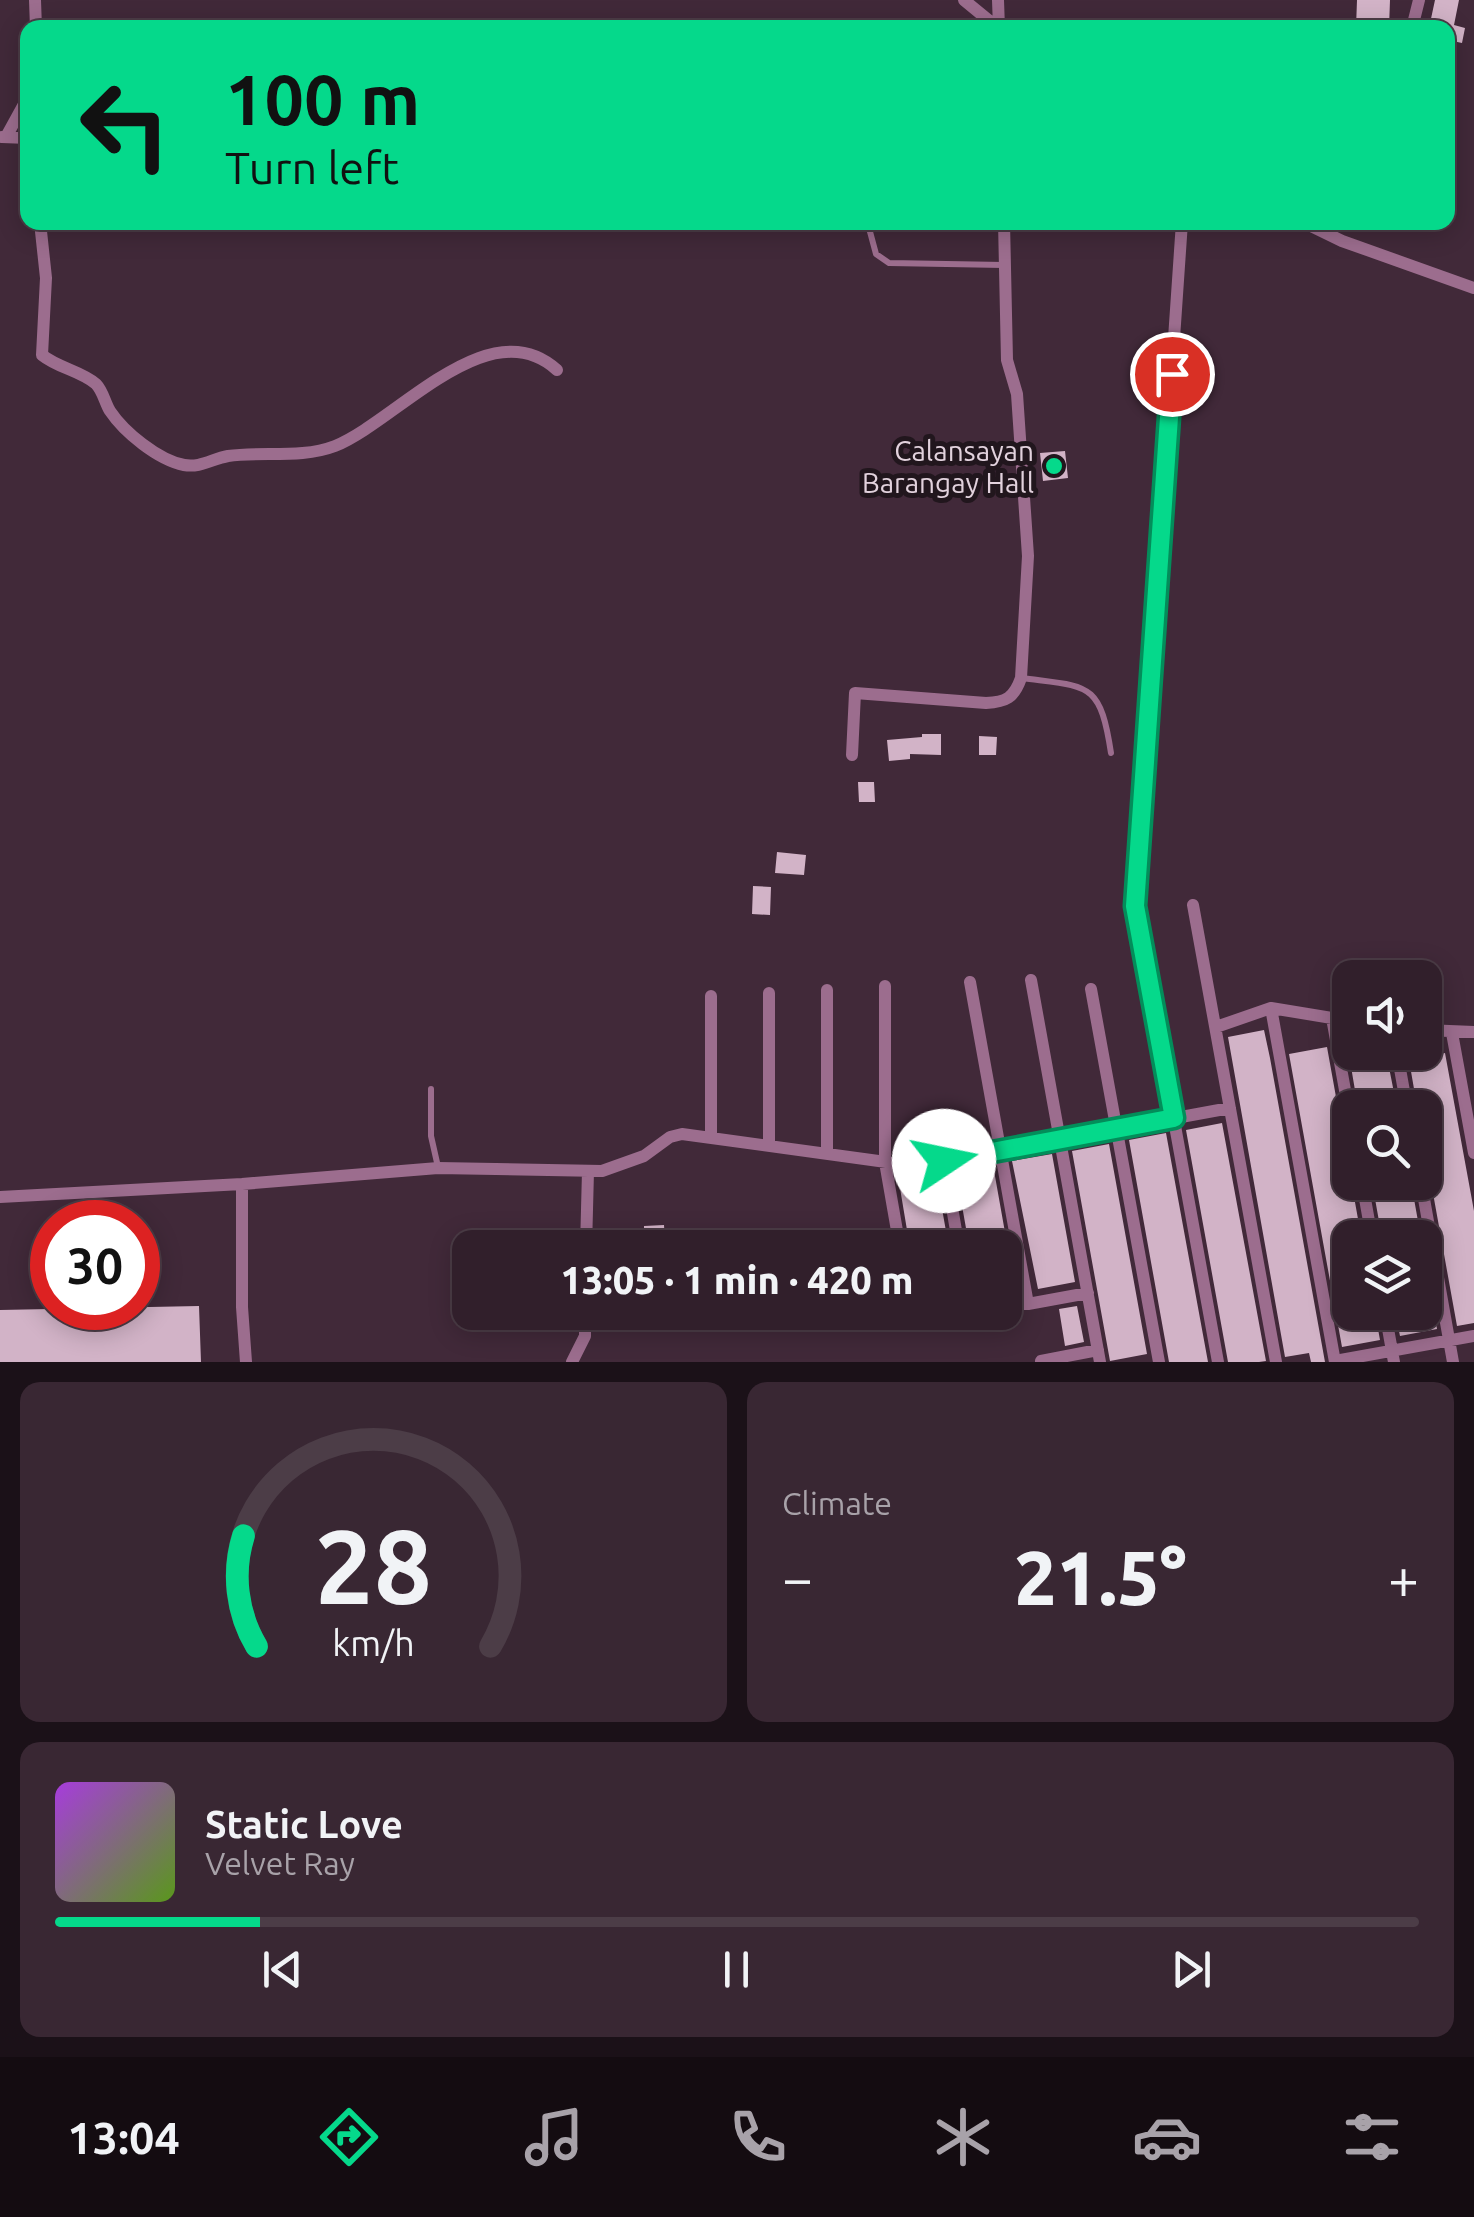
<!DOCTYPE html>
<meta charset="utf-8">
<style>
body{margin:0;font-family:Ubuntu,sans-serif;background:#392733;color:#f1f3f6;height:100vh;display:flex;flex-direction:column;font-size:38px;white-space:nowrap}
*{box-sizing:border-box;margin:0}
p{font-size:32px;color:#a8a2a9}
.icon{flex:none;width:55px;height:55px;fill:none;stroke:currentColor;stroke-width:2;stroke-linecap:round;stroke-linejoin:round}
.map{position:relative;height:1362px;overflow:hidden}
.sheet{display:flex;flex-direction:column;gap:20px;padding:20px;background:#1b1118;flex:1}
.sheet>*{flex:none}
.guide{position:absolute;left:20px;top:20px;width:1435px;height:210px;border-radius:20px;box-shadow:0 5px 25px #0003,0 0 0 2px #4c3d47;background:#05d98b;color:#111;overflow:hidden}
.tools{position:absolute;left:1332px;top:960px;display:grid;gap:20px}
.tools a{display:grid;place-items:center;width:110px;height:110px;border-radius:20px;background:#311f2b;box-shadow:0 5px 25px #0003,0 0 0 2px #4c3d47;font-size:50px}
.speed{position:absolute;left:30px;top:1200px;display:flex;gap:20px;font-size:50px;font-weight:700;text-align:center}
.speed>*{display:grid;place-content:center;width:130px;height:130px;border-radius:50%;background:#311f2b;box-shadow:0 5px 25px #0003,0 0 0 2px #4c3d47;line-height:1}
.speed .limit{border:15px solid #d22;background:#fff;color:#111}
.pin{position:absolute;display:grid;place-items:center;width:85px;height:85px;color:#fff;margin:-42px;border:5px solid #fff;border-radius:50%;box-shadow:0 2px 10px #0007}
.me{position:absolute;width:110px;margin:-55px;rotate:79deg;stroke-linejoin:round;filter:drop-shadow(0 0 8px #0008)}
.turn{display:flex;align-items:center;gap:35px;height:210px;padding:0 40px;font-size:45px}
.turn .icon{width:130px;height:130px;stroke-width:2.5}
.turn b{display:block;font-size:70px;line-height:85px}
.big{font-size:75px;font-weight:800;line-height:1.1}
.sheet .widget{flex:1;display:flex;flex-direction:column;justify-content:center;gap:15px;min-width:0;padding:0 35px;border-radius:20px;background:#392733}
.sheet .dial{align-items:center;gap:0}
.dial svg{height:260px;overflow:visible;fill:none;stroke:#4c3d47;stroke-width:7;stroke-linecap:round;text-anchor:middle}
.dial text{fill:#f1f3f6;stroke:none}
.song{display:flex;align-items:center;gap:30px}
.cover{width:120px;height:120px;border-radius:15px;background:linear-gradient(135deg,hsl(280 70% 55%),hsl(90 70% 35%))}
.played{height:10px;border-radius:5px;background:linear-gradient(90deg,#05d98b 15%,#4c3d47 15%)}
.keys{display:flex;justify-content:space-around;direction:ltr}
.heat{display:flex;justify-content:space-between;align-items:center;font-size:55px;direction:ltr}
.sheet .tiles{flex:1;display:grid;gap:20px;grid-template-columns:1fr 1fr}
.widget:last-child{grid-column:span 2}
.trip{position:absolute;left:452px;top:1230px;width:570px;height:100px;border-radius:20px;background:#311f2b;box-shadow:0 5px 25px #0003,0 0 0 2px #4c3d47;font-weight:800;line-height:100px;text-align:center}
.tabs{display:flex;height:160px;justify-content:space-around;align-items:center;background:#140c11;color:#a8a2a9}
.tabs .icon{width:70px;height:70px}
.tabs .current{color:#05d98b}
.tabs b{font-size:45px;color:#f1f3f6}
.map>svg:first-child{display:block}
.building{fill:#d2b3c7}
.lines{fill:none;stroke-linecap:round;stroke-linejoin:round}
.service{stroke:#9c6d8e;stroke-width:6}
.minor{stroke:#9c6d8e;stroke-width:12}
.route-casing{stroke:#038d5a;stroke-width:25}
.route{stroke:#05d98b;stroke-width:18}
.poi-dot{fill:#05d98b;stroke:#21161d;stroke-width:4}
.labels{text-anchor:middle;dominant-baseline:central;stroke-width:10;stroke-linejoin:round;paint-order:stroke}
.poi-label{font-size:28px;fill:#e2d2dd;stroke:#21161d;text-anchor:end}
</style>
<div class="map">
<svg width="1474" height="1362" viewBox="0 0 1474 1362">
<rect width="100%" height="100%" fill="#412939"/>
<path class="building" d="M1357 0H1390L1389 28H1356Z
M1435 0H1459L1454 25 1465 28 1462 43 1448 40V28H1429Z
M1065 451 1068 478 1043 481 1040 453Z
M922 734H941V755L910 754V759L889 761 887 740 922 737Z
M979 736 997 737 996 755H979Z
M858 782H874L875 802H859Z
M777 852 806 855 804 875 775 873Z
M753 886 771 887 770 915 752 914Z
M1264 1030 1270 1058 1325 1362H1311L1309 1353 1285 1357 1228 1037Z
M1347 1043H1350V1052H1386L1397 1108H1358Z
M1327 1047 1360 1230 1350 1232V1312H1375L1380 1340 1342 1347 1289 1054Z
M1445 1053 1474 1211V1323L1457 1326 1425 1149V1105L1417 1106 1409 1060Z
M1222 1123 1266 1361 1259 1362H1228L1186 1130Z
M1166 1133 1208 1362H1169L1129 1140Z
M1109 1144 1147 1354 1110 1361 1072 1151Z
M1052 1154 1075 1282 1038 1289 1012 1161Z
M993 1165 1011 1266 1005 1267V1238L969 1245 956 1172Z
M936 1175 949 1248H910L899 1182Z
M1372 1182H1411L1421 1238H1382Z
M664 1225 665 1242 626 1243 627 1228 644 1230V1226Z
M1425 1262 1437 1329 1400 1336 1395 1312H1425Z
M199 1306 201 1362H0V1310Z
M1077 1306 1084 1342 1065 1346 1059 1309Z"/>
<g class="lines">
<path class="service" d="M917 224 959 222
M869 228 876 254 889 263 1004 265
M1022 678C1089 687 1100 681 1111 753
M431 1089V1136L438 1167"/>
<path class="minor" d="M35 0 36 28
M964 0 998 28
M998 0 999 28
M1412 28 1419 0
M2 137 28 138
M6 137 28 97
M40 222 46 278 42 355C58 368 81 371 96 384 103 391 105 403 110 411 124 432 158 460 184 465 200 468 212 459 228 456 263 451 301 459 335 446 397 421 489 308 557 370
M1182 222 1135 906 1218 1362
M1303 222 1342 241 1474 288
M852 755 855 693 986 703C1006 702 1014 698 1021 678L1028 556 1017 394 1007 360 1004 222
M1193 905 1276 1362
M1031 980 1100 1362
M970 982 1028 1304
M885 986V1162L900 1248
M1091 989 1159 1362
M1271 1008 1335 1362
M1332 1018 1350 1118
M1216 1027 1271 1008 1350 1021
M1425 1030 1474 1032
M1452 1033 1474 1153
M1397 1052 1407 1108
M711 1137V996
M769 1145V993
M827 1154V990
M944 1161 959 1248
M1362 1182 1372 1238
M1421 1182 1453 1362
M242 1184V1307L246 1362
M0 1197 242 1184 438 1168 602 1171 644 1156 670 1137 682 1134 915 1166 1230 1108
M586 1248 588 1171
M1005 1304H1028L1088 1293
M1385 1312 1394 1362
M1041 1361 1098 1350
M1335 1361 1474 1336
M572 1362 585 1336V1312"/>
</g>
<g class="lines">
<g class="route-casing">
<path id="route" d="M944 1161 1174 1118 1135 906 1172 374"/>
</g>
<use href="#route" class="route"/>
</g>
<circle class="poi-dot" cx="1054" cy="466" r="10"/>
<g class="labels">
<g class="poi-label">
<text x="1034" y="450">Calansayan<tspan x="1034" dy="32">Barangay Hall</tspan></text>
</g>
</g>
</svg>
<div class="tools">
<a><svg class="icon" aria-label="sound" viewBox="0 0 24 24"><path d="M4 9h4l5-4v14l-5-4H4zM17 9q2 3 0 6"/></svg></a>
<a><svg class="icon" aria-label="search" viewBox="0 0 24 24"><circle cx="10" cy="10" r="6"/><path d="M15 15l6 6"/></svg></a>
<a><svg class="icon" aria-label="layers" viewBox="0 0 24 24"><path d="M12 4l9 5-9 5-9-5zM3 14l9 5 9-5"/></svg></a>
</div>
<div class="speed"><div class="limit">30</div></div>
<div class="pin" style="left:1172px;top:374px;background:#d93025"><svg class="icon" aria-label="arrive" viewBox="0 0 24 24"><path d="M6 21V4h12l-3 4 3 4H6"/></svg></div>
<svg class="me" style="left:944px;top:1161px" viewBox="-20 -20 40 40"><circle r="19" fill="#fff"/><path d="M0-13L10 11 0 6-10 11z" fill="#05d98b"/></svg>
<div class="trip">13:05 · 1 min · 420 m</div>
<div class="guide">
<div class="turn"><svg class="icon" aria-label="left" viewBox="0 0 24 24"><path d="M17 20v-9H6M10 6l-5 5 5 5"/></svg><div><b>100 m</b>Turn left</div></div>
</div>
</div>
<section class="sheet">
<div class="tiles">
<div class="widget dial"><svg viewBox="0 0 100 80">
<path d="M14 69A42 42 0 1 1 86 69"/>
<path d="M14 69A42 42 0 0 1 10 35" stroke="#05d98b"/>
<text x="50" y="56" font-size="32" font-weight="700">28</text>
<text x="50" y="72" font-size="11">km/h</text>
</svg></div>
<div class="widget"><p>Climate</p>
<div class="heat"><a>−</a><b class="big">21.5°</b><a>+</a></div>
</div>
<div class="widget">
<div class="song"><i class="cover"></i><div><b>Static Love</b><p>Velvet Ray</p></div></div>
<div class="played"></div>
<div class="keys"><svg class="icon" aria-label="previous" viewBox="0 0 24 24"><path d="M18 5L8 12l10 7zM5 5v14"/></svg><svg class="icon" aria-label="pause" viewBox="0 0 24 24"><path d="M8 5v14M16 5v14"/></svg><svg class="icon" aria-label="next" viewBox="0 0 24 24"><path d="M6 5l10 7-10 7zM19 5v14"/></svg></div>
</div>
</div>
</section>
<nav class="tabs">
<b>13:04</b>
<svg class="icon current" aria-label="directions" viewBox="0 0 24 24"><path d="M12 3l9 9-9 9-9-9zM9 14v-3h6M13 9l2 2-2 2"/></svg>
<svg class="icon" aria-label="music" viewBox="0 0 24 24"><path d="M9 18V5l10-2v13"/><circle cx="6" cy="18" r="3"/><circle cx="16" cy="16" r="3"/></svg>
<svg class="icon" aria-label="phone" viewBox="0 0 24 24"><path d="M5 4h4l2 5-3 2q2 4 5 5l2-3 5 2v4C11 20 4 13 5 4z"/></svg>
<svg class="icon" aria-label="climate" viewBox="0 0 24 24"><path d="M12 3v18M4 7l16 10M4 17L20 7"/></svg>
<svg class="icon" aria-label="car" viewBox="0 0 24 24"><path d="M5 17H2v-5l4-1 3-4h7l3 4 3 1v5h-3M9 17h6M6 11h13"/><circle cx="7" cy="17" r="2"/><circle cx="17" cy="17" r="2"/></svg>
<svg class="icon" aria-label="filters" viewBox="0 0 24 24"><path d="M4 7h16M4 17h16"/><circle cx="9" cy="7" r="2"/><circle cx="15" cy="17" r="2"/></svg>
</nav>
